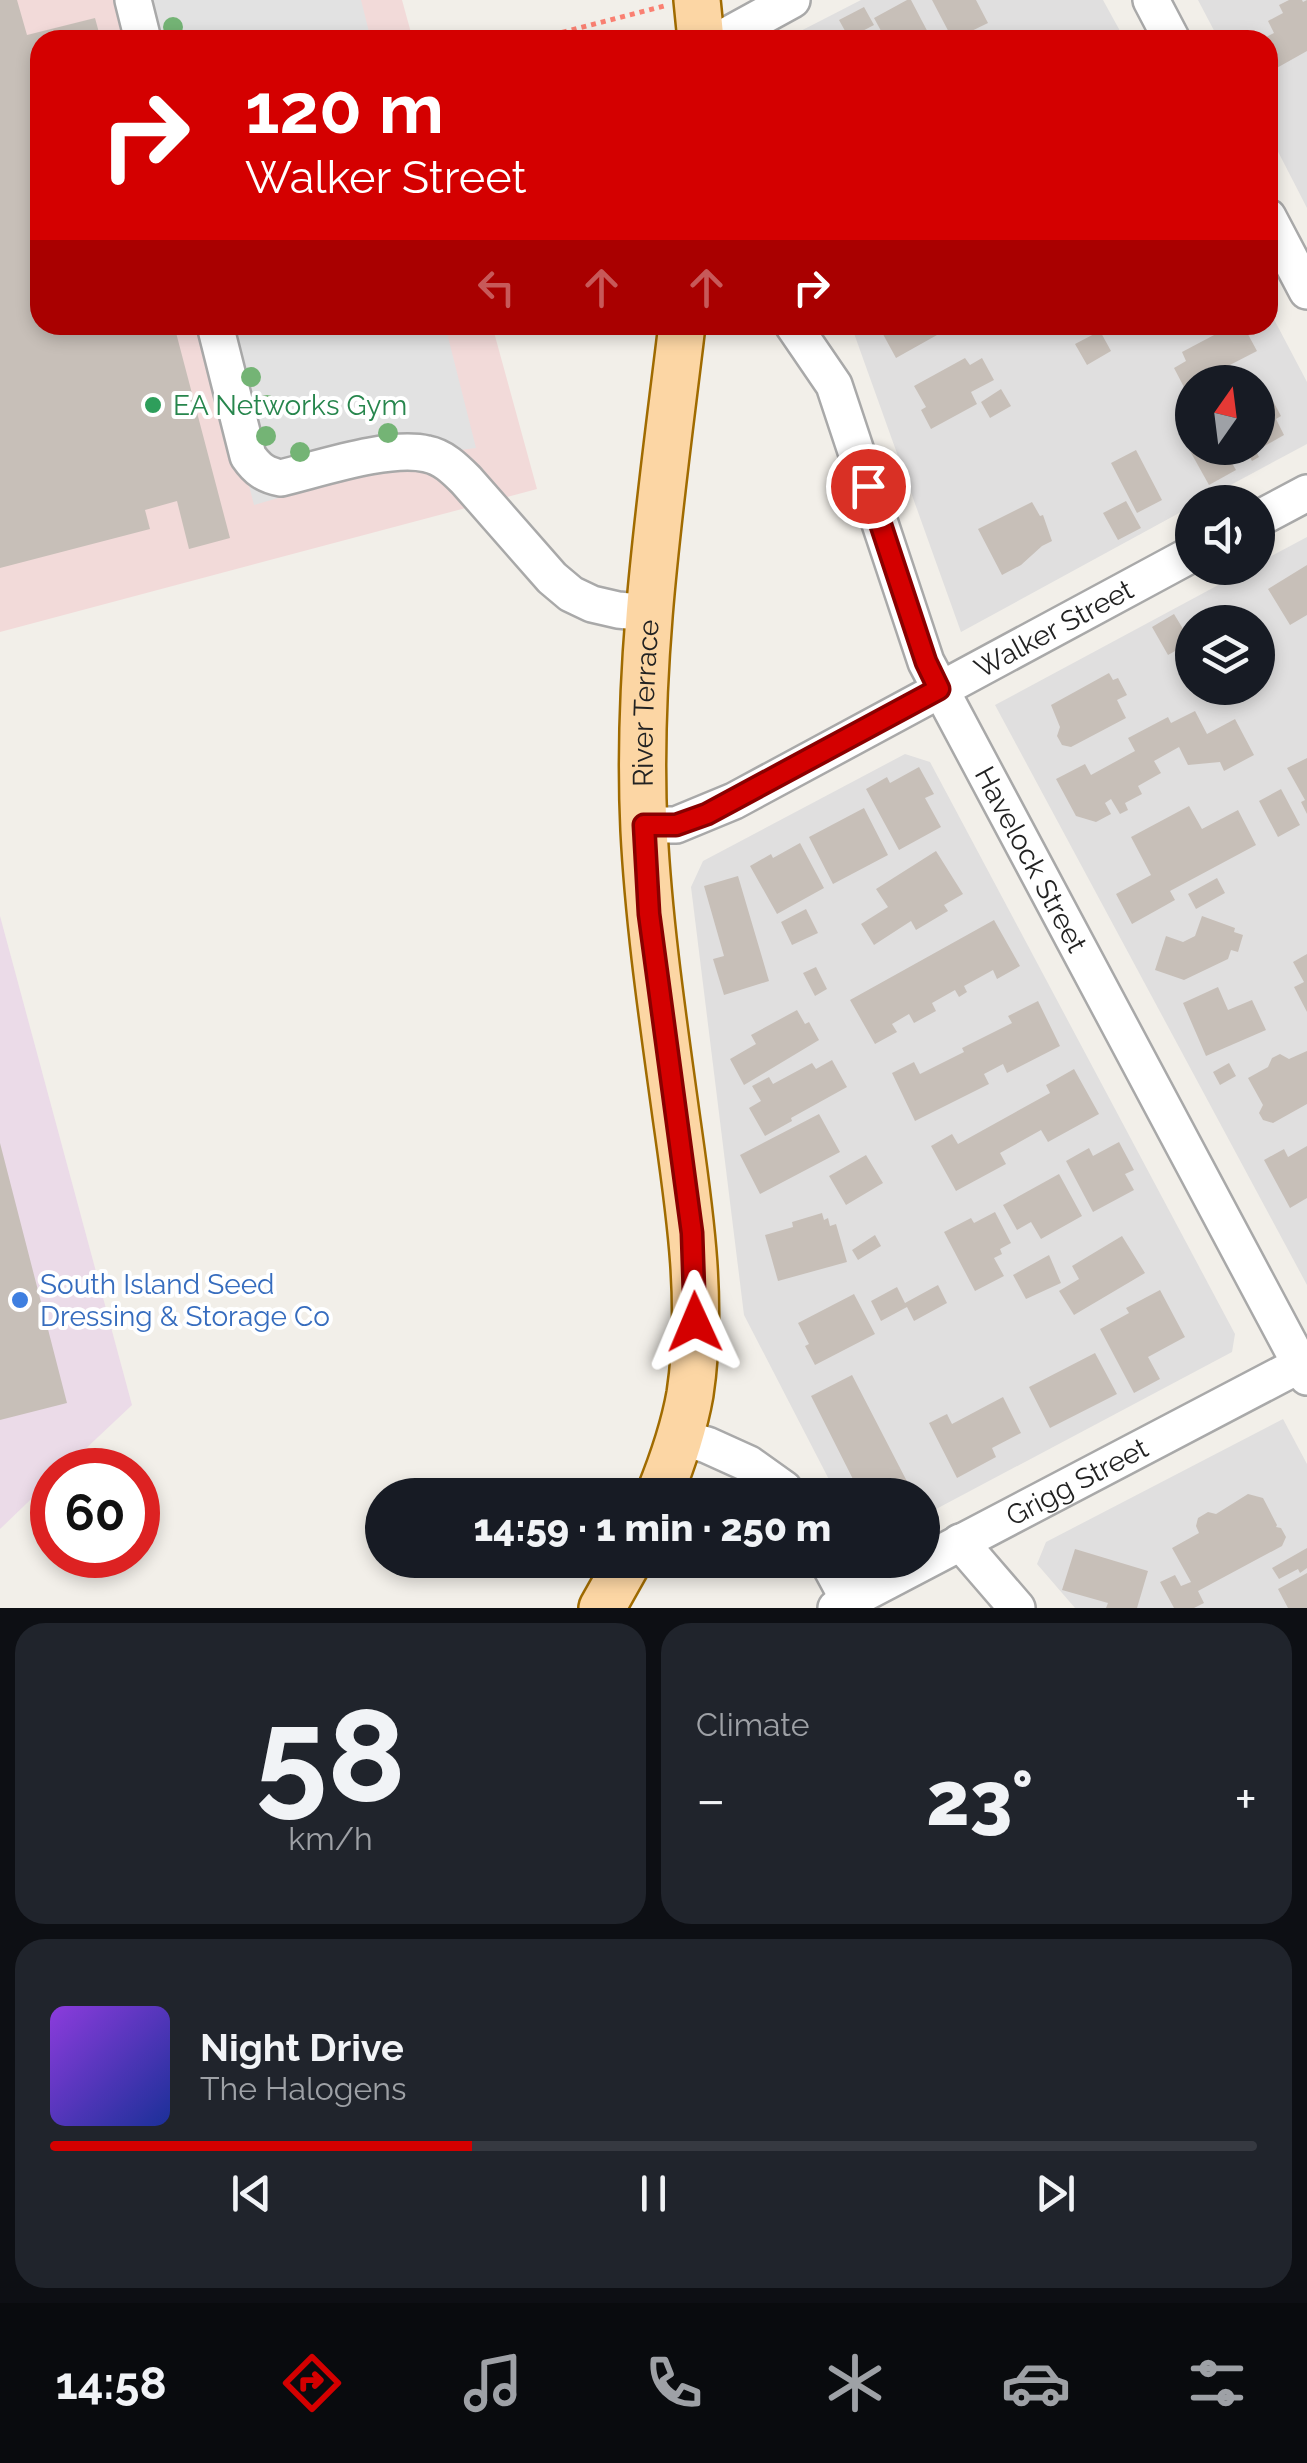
<!DOCTYPE html>
<meta charset="utf-8">
<style>
body{margin:0;font-family:Raleway,sans-serif;background:#20242c;color:#f1f3f6;height:100vh;display:flex;flex-direction:column;font-size:38px;white-space:nowrap}
*{box-sizing:border-box;margin:0}
p{font-size:32px;color:#9ea1a6}
.icon{flex:none;width:55px;height:55px;fill:none;stroke:currentColor;stroke-width:2;stroke-linecap:round;stroke-linejoin:round}
.map{position:relative;height:1608px;overflow:hidden}
.side{display:flex;flex-direction:column;gap:15px;padding:15px;background:#0d0f14;flex:1}
.side>*{flex:none}
.hud{position:absolute;left:30px;top:30px;width:1248px;height:305px;border-radius:30px;box-shadow:0 5px 15px #0003;background:#d40000;color:#fff;overflow:hidden}
.needle{width:65px;rotate:14deg}
.buttons{position:absolute;left:1175px;top:365px;display:grid;gap:20px}
.buttons a{display:grid;place-items:center;width:100px;height:100px;border-radius:50%;background:#171b24;box-shadow:0 5px 15px #0003;font-size:50px}
.speed{position:absolute;left:30px;top:1448px;display:flex;gap:20px;font-size:50px;font-weight:700;text-align:center}
.speed>*{display:grid;place-content:center;width:130px;height:130px;border-radius:50%;background:#171b24;box-shadow:0 5px 15px #0003;line-height:1}
.speed .limit{border:15px solid #d22;background:#fff;color:#111}
.pin{position:absolute;display:grid;place-items:center;width:85px;height:85px;color:#fff;margin:-42px;border:5px solid #fff;border-radius:50%;box-shadow:0 2px 10px #0007}
.me{position:absolute;width:110px;margin:-55px;rotate:359deg;stroke-linejoin:round;filter:drop-shadow(0 0 8px #0008)}
.turn{display:flex;align-items:center;gap:35px;height:210px;padding:0 50px;font-size:45px}
.turn .icon{width:130px;height:130px;stroke-width:2.5}
.turn b{display:block;font-size:70px;line-height:85px}
.lanes{display:flex;align-items:center;height:95px;padding:0 50px;background:#0003;justify-content:center;gap:50px;direction:ltr}
.lanes .off{opacity:.35}
.big{font-size:75px;font-weight:800;line-height:1.1}
.side .widget{flex:1;display:flex;flex-direction:column;justify-content:center;gap:15px;min-width:0;padding:0 35px;border-radius:30px;background:#20242c}
.side .dial{align-items:center;gap:0}
.dial b{font-size:130px;line-height:1}
.song{display:flex;align-items:center;gap:30px}
.cover{width:120px;height:120px;border-radius:15px;background:linear-gradient(135deg,hsl(270 70% 55%),hsl(230 70% 35%))}
.played{height:10px;border-radius:5px;background:linear-gradient(90deg,#d40000 35%,#363941 35%)}
.keys{display:flex;justify-content:space-around;direction:ltr}
.heat{display:flex;justify-content:space-between;align-items:center;font-size:55px;direction:ltr}
.side .tiles{flex:1;display:grid;gap:15px;grid-template-columns:1fr 1fr}
.widget:last-child{grid-column:span 2}
.trip{position:absolute;left:365px;top:1478px;width:575px;height:100px;border-radius:50px;background:#171b24;box-shadow:0 5px 15px #0003;font-weight:800;line-height:100px;text-align:center}
.tabs{display:flex;height:160px;justify-content:space-around;align-items:center;background:#090b0e;color:#9ea1a6}
.tabs .icon{width:70px;height:70px}
.tabs .selected{color:#d40000}
.tabs b{font-size:45px;color:#f1f3f6}
.map>svg:first-child{display:block}
.residential{fill:#e0dfdf;fill-rule:evenodd}
.commercial{fill:#f2dad9}
.industrial{fill:#ebdbe8}
.parking{fill:#e2e2e2}
.building{fill:#c7bfb8}
.lines{fill:none;stroke-linecap:round;stroke-linejoin:round}
.minor-casing{stroke:#a9a9a9;stroke-width:40}
.major-casing{stroke:#a06b00;stroke-width:50}
.path{stroke:#fa8072;stroke-width:5;stroke-dasharray:5 5;stroke-linecap:butt}
.minor{stroke:#fff;stroke-width:35}
.major{stroke:#fcd6a4;stroke-width:45}
.tree{fill:#74b475}
.route-casing{stroke:#8a0000;stroke-width:25}
.route{stroke:#d40000;stroke-width:18}
.leisure-dot{fill:#2e9e5b;stroke:#fff;stroke-width:4}
.shop-dot{fill:#3f7fe0;stroke:#fff;stroke-width:4}
.labels{text-anchor:middle;dominant-baseline:central;stroke-width:8;stroke-linejoin:round;paint-order:stroke}
.leisure-label{font-size:28px;fill:#27864d;stroke:#fff;text-anchor:start}
.street-label{font-size:28px;fill:#222;stroke:#fff}
.shop-label{font-size:28px;fill:#366cbe;stroke:#fff;text-anchor:start}
</style>
<div class="map">
<svg width="1307" height="1608" viewBox="0 0 1307 1608">
<rect width="100%" height="100%" fill="#f2efe9"/>
<path class="residential" d="M861 0H1103L1125 40H783Z
M1198 0H1307V208L1268 132V40H1219Z
M1268 308 1307 382V444L1199 502H1192V506L961 632 851 325H1268ZM1192 382H1258V448H1192Z
M1307 537V1285L995 705 1250 568H1258V563ZM1192 622H1258V688H1192Z
M905 754 930 762 1235 1334 1232 1352 923 1516 922 1495H837L744 1315 691 887 703 861Z
M1283 1419 1307 1464V1608H1075L1037 1564 1046 1542Z"/>
<path class="commercial" d="M0 0H402L413 40H40V325H492L537 489 0 632Z"/>
<path class="industrial" d="M0 916 132 1405 63 1470H52V1479L0 1529Z"/>
<path class="parking" d="M125 0H361L371 40H135Z
M208 325H445L476 448 430 454 254 505Z"/>
<path class="building" d="M0 0H17L27 35 95 18 101 40H40V325H174L230 538 189 549 177 501 145 510 150 529 0 568Z
M907 0H911L932 40H886L874 18Z
M932 0H976L988 23 953 40Z
M1289 0H1302L1303 2 1307 0V51L1268 73V40H1260L1274 33 1268 21 1283 13 1279 5Z
M864 7 874 25 849 38 839 20Z
M878 325H942L934 329 937 335 896 358Z
M1220 325H1243L1257 351 1197 382H1192V385L1185 389 1174 368 1186 361 1182 352 1216 334 1213 329Z
M1100 331 1111 351 1087 365 1075 344Z
M965 358 970 365 982 358 994 380 971 392 977 404 931 429 921 410 926 407 914 386Z
M1001 389 1011 406 990 418 981 402Z
M1261 392 1268 404 1273 401 1281 416 1276 419 1284 435 1256 451 1259 457 1252 461 1248 454 1232 463 1236 470 1209 485 1185 442 1192 438V448H1258V394Z
M1136 450 1162 500 1137 513 1111 463Z
M1126 501 1141 528 1118 540 1103 513Z
M1032 502 1040 516 1043 515 1052 541 1042 546 1021 565 1002 575 978 529Z
M1307 565V615L1290 625 1268 589Z
M1174 614 1191 642 1168 655 1152 627Z
M1109 673 1113 680 1118 678 1127 695 1117 700 1126 718 1071 747 1062 745 1057 736 1060 727 1051 705Z
M1195 711 1207 734 1235 719 1254 755 1224 771 1220 762 1188 765 1179 747 1154 761 1161 773 1138 786 1142 794 1125 803 1128 810 1120 814 1111 799 1105 803 1111 814 1096 822 1076 816 1056 779 1085 764 1091 775 1135 751 1128 738 1168 717 1171 723Z
M1307 758V814L1301 802 1305 800 1287 768Z
M919 767 934 794 925 798 941 827 899 850 866 789 887 777 890 783Z
M1281 789 1300 825 1278 837 1259 801Z
M1189 806 1202 829 1238 810 1256 845 1170 891 1175 900 1132 924 1116 894 1151 875 1131 837Z
M864 808 888 855 833 884 809 837Z
M800 843 824 888 777 914 750 866 771 854 773 858Z
M936 851 963 894 944 905 948 911 916 930 911 921 874 945 861 924 888 907 876 889Z
M738 876 769 981 724 995 713 959 724 956 704 886Z
M1217 878 1225 893 1196 909 1188 894Z
M806 909 818 933 792 945 781 922Z
M1202 916 1235 928 1234 932 1243 935 1238 952 1231 950 1228 959 1184 980 1155 970 1166 936 1183 942 1195 936Z
M994 920 1020 966 997 979 993 970 964 986 967 992 959 997 955 990 932 1003 936 1011 914 1023 909 1014 892 1024 897 1032 875 1044 850 1000Z
M1307 954V1012L1294 987 1304 982 1293 962Z
M816 967 827 989 815 996 803 973Z
M1218 987 1228 1010 1252 1000 1266 1030 1206 1056 1183 1003Z
M1038 1001 1060 1046 1007 1073 1003 1064 984 1074 989 1084 915 1121 892 1073 914 1062 920 1074 964 1052 962 1048 1012 1023 1008 1016Z
M797 1010 805 1024 809 1022 819 1040 744 1085 730 1059 756 1044 751 1035Z
M1307 1051V1104L1273 1123 1263 1120 1259 1113 1263 1105 1248 1078 1268 1067 1272 1058 1280 1054 1289 1059Z
M832 1060 847 1087 791 1118 792 1121 765 1136 749 1108 761 1101 752 1086 769 1077 773 1084 812 1063 816 1069Z
M1229 1063 1236 1076 1220 1085 1213 1072Z
M1074 1069 1099 1114 1048 1142 1041 1130 1000 1153 1006 1164 956 1191 931 1146 952 1134 958 1144 1050 1093 1046 1085Z
M819 1114 840 1152 760 1194 740 1155Z
M1119 1142 1134 1170 1125 1174 1134 1190 1093 1212 1066 1161 1089 1148 1093 1156Z
M0 1143 67 1403 0 1420Z
M1307 1146V1198L1290 1208 1264 1160 1284 1149 1288 1157Z
M866 1155 883 1183 846 1205 829 1176Z
M1059 1174 1082 1216 1041 1239 1031 1222 1017 1230 1003 1205Z
M995 1212 1011 1243 1000 1249 1002 1254 994 1258 1004 1276 975 1291 944 1232 971 1218 974 1223Z
M822 1213 824 1220 828 1218 830 1226 836 1224 847 1262 778 1281 765 1235 793 1227 792 1222Z
M875 1235 881 1246 858 1260 852 1250Z
M1122 1236 1145 1273 1074 1315 1059 1291 1079 1279 1072 1266Z
M1049 1255 1061 1283 1026 1299 1013 1275Z
M938 1285 947 1303 914 1321 907 1307 881 1321 871 1301 897 1287 905 1303Z
M1160 1290 1185 1337 1148 1357 1160 1379 1134 1393 1100 1329 1129 1313 1126 1308Z
M854 1294 875 1334 815 1365 805 1346 809 1344 798 1323Z
M1095 1353 1117 1394 1050 1428 1029 1387Z
M852 1375 914 1495H861L811 1396Z
M1003 1397 1021 1433 992 1448 996 1457 957 1478 929 1423 947 1414 952 1424Z
M1248 1494 1263 1498 1277 1525 1276 1527 1281 1528 1286 1537 1282 1546 1198 1591 1204 1603 1194 1608H1174L1160 1582 1175 1575 1181 1586 1191 1582 1172 1548 1199 1533 1196 1526 1198 1518 1208 1512 1216 1514Z
M1307 1548V1568L1300 1573 1298 1569 1279 1579 1272 1568Z
M1075 1549 1148 1571 1137 1608H1106L1108 1603 1062 1590Z
M1307 1573V1608H1288L1278 1589Z"/>
<g class="lines">
<g class="minor-casing">
<g id="minor">
<path d="M133 0 143 40"/>
<path d="M1151 0 1172 40"/>
<path d="M704 40 726 36 792 0"/>
<path d="M1268 217 1307 291"/>
<path d="M215 325 248 456C257 469 265 475 281 478 319 469 389 445 427 454 443 457 455 469 466 480L552 578 571 594 592 604 618 610 649 613"/>
<path id="s1" d="M793 325 834 385 926 662 1307 1377"/>
<path d="M1258 519 1307 493"/>
<path id="s2" d="M644 825H676L734 801 1192 554"/>
<path d="M679 1437 707 1445 749 1464 784 1489 788 1495"/>
<path d="M960 1542 1017 1608"/>
<path d="M827 1560 853 1608"/>
<path id="s3" d="M836 1608 1307 1361"/>
</g>
</g>
<g class="major-casing">
<g id="major">
<path d="M697 0 701 40"/>
<path id="s4" d="M659 1495C672 1463 684 1428 690 1394 704 1301 689 1207 676 1115 663 1020 649 926 644 830 636 661 662 492 682 325"/>
<path d="M602 1608 629 1560"/>
</g>
</g>
<path class="path" d="M533 40 664 6"/>
<use href="#minor" class="minor"/>
<use href="#major" class="major"/>
</g>
<g class="tree">
<circle cx="173" cy="27" r="10"/>
<circle cx="251" cy="377" r="10"/>
<circle cx="267" cy="405" r="10"/>
<circle cx="388" cy="433" r="10"/>
<circle cx="266" cy="436" r="10"/>
<circle cx="300" cy="452" r="10"/>
</g>
<g class="lines">
<g class="route-casing">
<path id="route" d="M695 1322 692 1233 649 914 644 825H676L707 814 939 689 926 662 868 486"/>
</g>
<use href="#route" class="route"/>
</g>
<circle class="leisure-dot" cx="153" cy="405" r="10"/>
<circle class="shop-dot" cx="20" cy="1300" r="10"/>
<g class="labels">
<g class="leisure-label">
<text x="173" y="405">EA Networks Gym</text>
</g>
<g class="street-label">
<text stroke="none"><textPath href="#s2" startOffset="458">Walker Street</textPath></text>
<text stroke="none"><textPath href="#s4" startOffset="800">River Terrace</textPath></text>
<text stroke="none"><textPath href="#s1" startOffset="588">Havelock Street</textPath></text>
<text stroke="none"><textPath href="#s3" startOffset="272">Grigg Street</textPath></text>
</g>
<g class="shop-label">
<text x="40" y="1284">South Island Seed<tspan x="40" dy="32">Dressing &amp; Storage Co</tspan></text>
</g>
</g>
</svg>
<div class="buttons">
<a><svg class="needle" viewBox="-14 -14 28 28"><path d="M0-13l5 13h-10z" fill="#e53935"/><path d="M0 13l5-13h-10z" fill="#9ea1a6"/></svg></a>
<a><svg class="icon" aria-label="sound" viewBox="0 0 24 24"><path d="M4 9h4l5-4v14l-5-4H4zM17 9q2 3 0 6"/></svg></a>
<a><svg class="icon" aria-label="layers" viewBox="0 0 24 24"><path d="M12 4l9 5-9 5-9-5zM3 14l9 5 9-5"/></svg></a>
</div>
<div class="speed"><div class="limit">60</div></div>
<div class="pin" style="left:868px;top:486px;background:#d93025"><svg class="icon" aria-label="arrive" viewBox="0 0 24 24"><path d="M6 21V4h12l-3 4 3 4H6"/></svg></div>
<svg class="me" style="left:695px;top:1322px" viewBox="-20 -20 40 40"><path d="M0-17L14 15 0 8-14 15z" fill="#d40000" stroke="#fff" stroke-width="4"/></svg>
<div class="trip">14:59 · 1 min · 250 m</div>
<div class="hud">
<div class="turn"><svg class="icon" aria-label="right" viewBox="0 0 24 24"><path d="M7 20v-9h11M14 6l5 5-5 5"/></svg><div><b>120 m</b>Walker Street</div></div>
<div class="lanes"><svg class="icon off" aria-label="left" viewBox="0 0 24 24"><path d="M17 20v-9H6M10 6l-5 5 5 5"/></svg><svg class="icon off" aria-label="ahead" viewBox="0 0 24 24"><path d="M12 20V5M6 11l6-6 6 6"/></svg><svg class="icon off" aria-label="ahead" viewBox="0 0 24 24"><path d="M12 20V5M6 11l6-6 6 6"/></svg><svg class="icon" aria-label="right" viewBox="0 0 24 24"><path d="M7 20v-9h11M14 6l5 5-5 5"/></svg></div>
</div>
</div>
<section class="side">
<div class="tiles">
<div class="widget dial"><b>58</b><p>km/h</p></div>
<div class="widget"><p>Climate</p>
<div class="heat"><a>−</a><b class="big">23°</b><a>+</a></div>
</div>
<div class="widget">
<div class="song"><i class="cover"></i><div><b>Night Drive</b><p>The Halogens</p></div></div>
<div class="played"></div>
<div class="keys"><svg class="icon" aria-label="previous" viewBox="0 0 24 24"><path d="M18 5L8 12l10 7zM5 5v14"/></svg><svg class="icon" aria-label="pause" viewBox="0 0 24 24"><path d="M8 5v14M16 5v14"/></svg><svg class="icon" aria-label="next" viewBox="0 0 24 24"><path d="M6 5l10 7-10 7zM19 5v14"/></svg></div>
</div>
</div>
</section>
<nav class="tabs">
<b>14:58</b>
<svg class="icon selected" aria-label="directions" viewBox="0 0 24 24"><path d="M12 3l9 9-9 9-9-9zM9 14v-3h6M13 9l2 2-2 2"/></svg>
<svg class="icon" aria-label="music" viewBox="0 0 24 24"><path d="M9 18V5l10-2v13"/><circle cx="6" cy="18" r="3"/><circle cx="16" cy="16" r="3"/></svg>
<svg class="icon" aria-label="phone" viewBox="0 0 24 24"><path d="M5 4h4l2 5-3 2q2 4 5 5l2-3 5 2v4C11 20 4 13 5 4z"/></svg>
<svg class="icon" aria-label="climate" viewBox="0 0 24 24"><path d="M12 3v18M4 7l16 10M4 17L20 7"/></svg>
<svg class="icon" aria-label="car" viewBox="0 0 24 24"><path d="M5 17H2v-5l4-1 3-4h7l3 4 3 1v5h-3M9 17h6M6 11h13"/><circle cx="7" cy="17" r="2"/><circle cx="17" cy="17" r="2"/></svg>
<svg class="icon" aria-label="filters" viewBox="0 0 24 24"><path d="M4 7h16M4 17h16"/><circle cx="9" cy="7" r="2"/><circle cx="15" cy="17" r="2"/></svg>
</nav>
